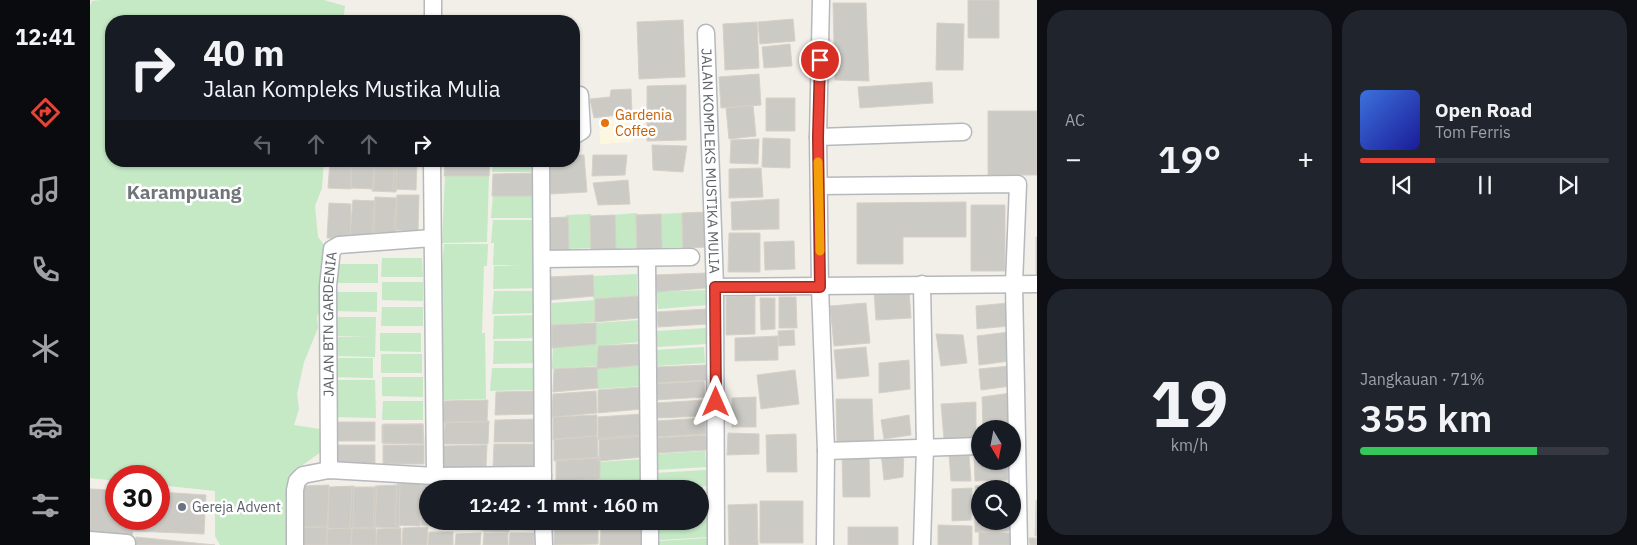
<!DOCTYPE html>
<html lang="id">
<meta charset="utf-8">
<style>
body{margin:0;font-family:"IBM Plex Sans",sans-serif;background:#20242c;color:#f1f3f6;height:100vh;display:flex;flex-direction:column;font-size:19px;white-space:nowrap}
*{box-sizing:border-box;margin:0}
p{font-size:16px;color:#9ea1a6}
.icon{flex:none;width:28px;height:28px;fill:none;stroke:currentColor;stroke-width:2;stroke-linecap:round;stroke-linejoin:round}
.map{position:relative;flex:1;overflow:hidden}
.side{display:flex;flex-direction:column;gap:10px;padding:10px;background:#0d0f14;width:600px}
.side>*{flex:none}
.guide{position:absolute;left:15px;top:15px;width:475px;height:152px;border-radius:20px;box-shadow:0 1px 4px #0004;background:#171b24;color:#f1f3f6;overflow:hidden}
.needle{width:32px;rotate:170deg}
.controls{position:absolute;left:881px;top:420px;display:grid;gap:10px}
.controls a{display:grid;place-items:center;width:50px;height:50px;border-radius:50%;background:#171b24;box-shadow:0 1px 4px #0004;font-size:25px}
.speed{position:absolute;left:15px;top:465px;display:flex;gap:10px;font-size:25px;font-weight:700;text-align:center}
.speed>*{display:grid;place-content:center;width:65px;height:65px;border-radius:50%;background:#171b24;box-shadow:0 1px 4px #0004;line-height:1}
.speed .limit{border:8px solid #d22;background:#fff;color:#111}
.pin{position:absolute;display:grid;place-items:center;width:42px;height:42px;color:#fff;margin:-21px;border:2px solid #fff;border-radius:50%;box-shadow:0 1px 5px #0007}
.me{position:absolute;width:55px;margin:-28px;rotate:0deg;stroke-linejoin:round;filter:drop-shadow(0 0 4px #0008)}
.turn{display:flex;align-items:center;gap:18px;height:105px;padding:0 15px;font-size:22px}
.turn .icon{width:65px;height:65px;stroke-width:2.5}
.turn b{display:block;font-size:35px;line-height:42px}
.lanes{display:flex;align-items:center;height:48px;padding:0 15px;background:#0003;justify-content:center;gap:25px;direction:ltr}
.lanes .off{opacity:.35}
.big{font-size:38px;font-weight:600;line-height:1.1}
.side .widget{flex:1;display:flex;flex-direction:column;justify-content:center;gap:8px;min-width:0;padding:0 18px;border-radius:20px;background:#20242c}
.side .dial{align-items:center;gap:0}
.dial b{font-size:65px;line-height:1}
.song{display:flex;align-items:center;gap:15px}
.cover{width:60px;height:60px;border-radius:8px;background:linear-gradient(135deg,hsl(220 70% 55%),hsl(240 70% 35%))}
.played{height:5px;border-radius:2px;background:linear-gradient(90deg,#ea4335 30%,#363941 30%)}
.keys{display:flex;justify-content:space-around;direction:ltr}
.heat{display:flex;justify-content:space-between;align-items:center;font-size:28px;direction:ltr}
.charge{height:8px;border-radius:4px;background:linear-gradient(90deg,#34c759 71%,#363941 0)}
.side .tiles{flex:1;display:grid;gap:10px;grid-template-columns:repeat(2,1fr)}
.trip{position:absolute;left:329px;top:480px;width:290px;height:50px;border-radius:25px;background:#171b24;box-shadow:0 1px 4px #0004;font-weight:600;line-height:50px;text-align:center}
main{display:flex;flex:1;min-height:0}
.dock{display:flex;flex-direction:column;width:90px;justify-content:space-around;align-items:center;background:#090b0e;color:#9ea1a6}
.dock .icon{width:35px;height:35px}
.dock .current{color:#ea4335}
.dock b{font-size:22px;color:#f1f3f6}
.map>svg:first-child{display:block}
.commercial{fill:#fef7e0}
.green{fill:#c5e8c5}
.building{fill:#cccac5;stroke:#d6d1c6}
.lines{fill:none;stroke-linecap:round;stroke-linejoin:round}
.street-casing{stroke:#b5b8bc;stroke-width:19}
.street{stroke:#fff;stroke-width:16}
.route-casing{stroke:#982c22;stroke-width:12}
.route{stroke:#ea4335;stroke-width:9}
.slow{stroke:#f59e0b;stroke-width:9}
.food-dot{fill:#e8710a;stroke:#fff;stroke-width:2}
.worship-dot{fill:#6b7280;stroke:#fff;stroke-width:2}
.labels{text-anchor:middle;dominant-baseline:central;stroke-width:5;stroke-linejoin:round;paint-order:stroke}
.food-label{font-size:14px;fill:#c56008;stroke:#fff;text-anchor:start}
.street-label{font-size:14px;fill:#5f6368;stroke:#fff}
.worship-label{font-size:14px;fill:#5b616d;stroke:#fff;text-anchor:start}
.district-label{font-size:19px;font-weight:bold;fill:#70757a;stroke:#fff}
</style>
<main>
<nav class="dock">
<b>12:41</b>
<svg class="icon current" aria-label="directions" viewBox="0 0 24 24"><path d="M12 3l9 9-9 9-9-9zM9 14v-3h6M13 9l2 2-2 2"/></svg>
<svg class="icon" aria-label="music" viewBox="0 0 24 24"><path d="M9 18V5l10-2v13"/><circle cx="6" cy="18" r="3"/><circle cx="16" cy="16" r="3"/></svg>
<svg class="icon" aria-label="phone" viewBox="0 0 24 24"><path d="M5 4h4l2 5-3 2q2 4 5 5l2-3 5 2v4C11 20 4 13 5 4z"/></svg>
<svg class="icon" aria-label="climate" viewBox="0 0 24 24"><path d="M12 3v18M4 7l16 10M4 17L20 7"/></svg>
<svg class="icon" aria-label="car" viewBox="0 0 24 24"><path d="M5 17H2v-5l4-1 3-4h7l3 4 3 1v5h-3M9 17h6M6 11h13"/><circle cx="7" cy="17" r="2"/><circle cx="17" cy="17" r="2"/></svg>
<svg class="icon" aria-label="filters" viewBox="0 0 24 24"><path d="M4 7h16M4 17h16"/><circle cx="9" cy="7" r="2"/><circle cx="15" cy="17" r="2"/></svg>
</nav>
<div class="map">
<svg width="947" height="545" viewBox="0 0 947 545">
<rect width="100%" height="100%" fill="#f1efe8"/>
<path class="commercial" d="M542 118 543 142 510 144 509 120Z"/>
<path class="green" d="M11 0H234L255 6 253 21H21V161H234L232 188 225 206 228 237 235 246 231 269 232 307 227 317 228 328 214 362 207 394 209 409 204 425 230 429 231 452 207 469 200 483 199 545H130L125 536V491L69 485V476H26V481L0 478V6L2 1Z
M403 161H447L446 172H402Z
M355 175H399L397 242 352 243Z
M403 195H447L446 218H401Z
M547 213 548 248 523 249 522 215Z
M593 213 594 247 569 248 568 214Z
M501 214 502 248 477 249 476 215Z
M403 220H447V288L403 289 404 266 431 265H403L404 243H401Z
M354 244H398L397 266H394L392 333H395L396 399 351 400 353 377H351L350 267H352Z
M292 258H332L333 277H291Z
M247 264H288V283H247Z
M547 274V296L503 299V276Z
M292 282H333V301L292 300Z
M617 290 618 305 568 309 566 292Z
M404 291H447V313L402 314Z
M246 292H287V312L246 311Z
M506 300V322L462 325V303Z
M292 307H333V326H291Z
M448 315 447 338 403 339 404 316Z
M245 317H286L285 357 244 356 245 337H279L245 336Z
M550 320V342L507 346V366L462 369 463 346 506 344V323Z
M616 328 617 344 567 347 566 331Z
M290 333H331V352L290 351Z
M404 341H448L447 363 403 364Z
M614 347 615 363 565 366 564 350Z
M291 354H332V373H291Z
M242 358H283V378L242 377Z
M552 364V386L508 389V367Z
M402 368H445V390L400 391Z
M292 377H333V397L292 396Z
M245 380H285L286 418 244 417Z
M293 401H333V420H292Z
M615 451 616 467 566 470 564 454Z
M554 459V480L510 484V462Z
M616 470 617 486 567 489 565 473Z
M610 505H617L618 520 616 521H619L620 537 570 540 568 521H610Z
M619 538V545H569V541Z"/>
<path class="building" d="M878 0H909V38H878Z
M743 3H776L779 81 745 80Z
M703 19 705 41 670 44 668 22Z
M593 20 595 77 549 79 547 22Z
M667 22 669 68 635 70 633 24Z
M847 23 874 24 873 70H846Z
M700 44 702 66 674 68 672 47Z
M669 74 671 105 631 108 629 77Z
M842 82 843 103 770 108 768 87Z
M596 85V140L557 141V86Z
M541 89 542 113 504 118 500 99 520 97 521 90Z
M676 98H705V131H676Z
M663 105 666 136 639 139 636 108Z
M898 111H947V175H898Z
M673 138 700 139V168L672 167Z
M669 139 668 164 640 163 641 140Z
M562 145 597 146 593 172 563 170Z
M484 155H494L497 192 460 194 458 161H484Z
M503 155H537L535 175 502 176Z
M240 161H262L261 189 238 188Z
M262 161H285L284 189 260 188Z
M285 161H307L306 192 282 191Z
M305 161H327L326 190 303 189Z
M355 161H400L399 176H354Z
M671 168 673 197 639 198V169Z
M447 173V196H402L403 174Z
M538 180 540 204 508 205 503 183Z
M307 195H329L328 231 304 230Z
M285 197 307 198 306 233 282 232Z
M689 199V229L642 230 641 202Z
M263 200 285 201 284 236 260 235Z
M876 202V237H813V264H767V203Z
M239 203 261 204 260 239 237 238Z
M881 205H915V271H881Z
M617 212 618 247 593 248 592 213Z
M571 214 572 248 547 249 546 215Z
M525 215 526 250H501L500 216Z
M478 217 479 252H453L452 218Z
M639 233H670V272H638Z
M946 237H947V279H946Z
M704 241 705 269 675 270 674 242Z
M616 273V288L567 292 565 275Z
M503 275 504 296 459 300V277Z
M819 289 821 318 786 320 784 291Z
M549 296V318L505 322V299Z
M665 296V334L636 335V297Z
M689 297H706L707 328H689Z
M670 298H685V329L671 330Z
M776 303 780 343 744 346 740 306Z
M918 303 919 326 887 329 886 306Z
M617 309 618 324 568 327 567 312Z
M506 323V344L462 348V325Z
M704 330 705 345 689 346 688 331Z
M919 332 920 361 889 365 887 336Z
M846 334 873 335 877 363 851 366Z
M688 336V360L645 361V338Z
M551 344 552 365 507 369 508 346Z
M776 347 779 376 747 379 744 350Z
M819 360 820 389 789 393V363Z
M617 365V380L567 383 566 367Z
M920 366 921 386 891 390 889 369Z
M507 367 508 388 463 392 464 369Z
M705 370 709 404 671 409 667 375Z
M614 381 615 397 565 400 564 384Z
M551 387 552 409 508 413V390Z
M450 391 449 414 405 415 406 392Z
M506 391 507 413 462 417 463 394Z
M921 393 923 423 893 428 892 397Z
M666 397V427H642V398Z
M746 399H782L784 445 747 446Z
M398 400 397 422 353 423 354 401Z
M615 400 616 416 566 418 565 403Z
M886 402V437L854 439 851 404Z
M552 414 553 436 508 440V417Z
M507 415V436L463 440V417Z
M819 415 821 435 794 439 791 420Z
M615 418 616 434 566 437 564 421Z
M449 419V442H404L405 420Z
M399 421 398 444H354L355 422Z
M244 422H285V441H244Z
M293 424H333L334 444 293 443Z
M333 424V444L292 443V425Z
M638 433 669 434V454L637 455Z
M706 434 707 472H677L676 435Z
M552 435 553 457 509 461V438Z
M616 435 617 450 567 453 565 438Z
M507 436 508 458 464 461V439Z
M404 444H448L447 466 403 467Z
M244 445H285V464H244Z
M293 445H334V464H293Z
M397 445 396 468H352L353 446Z
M814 450 813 477 794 480 791 453Z
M890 451V461H918V480L885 481 884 452Z
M859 454H879L881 481H861Z
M779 456 780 497H753L752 457Z
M510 457V479L466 482V460Z
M508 479V489H464V482Z
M554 479V489H509V482Z
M332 483 330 526 305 525 307 484Z
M919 483 920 489H890V508H887L885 486Z
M331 484H368L369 489H338V521H369V528L331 525Z
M239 485 238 528 212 527 214 486Z
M310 485 309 528 283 527 285 486Z
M264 486 263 529 237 528 239 487Z
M262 487H287L285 529 260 528Z
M882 488 881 520 862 521V489Z
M0 489 26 490V519H69V492L116 495 114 534 43 531 41 541 0 539Z
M946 500H947V536H945Z
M670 501H713V543H670Z
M667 504 668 545H639L638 505Z
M885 511H890V521H920V531L885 532Z
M369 521H394V530L369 529Z
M394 521H419V532L393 531Z
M419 521H444V530L419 529Z
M464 521H509V525L464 528Z
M509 521H554V525L509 528Z
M508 523V544L464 545V525Z
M848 525 882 526V545H848Z
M237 526V545H212L213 527Z
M554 526 555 545H510L511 528Z
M286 527V545H261L262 528Z
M338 527 337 545H312L313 528Z
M758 527H808V545H758Z
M262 528 261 545H236L237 529Z
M311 528V545H286L287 529Z
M339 532H363V545H338Z
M889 532 921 533 920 545H889Z
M391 533 390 545H365L366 534Z
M394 533H418V545H393Z
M420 533H444V545H419Z
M46 537 125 545H45Z
M939 538H947V545H940Z"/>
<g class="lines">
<g class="street-casing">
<g id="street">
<path d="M731 0 728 137 730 287 736 451 735 545"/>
<path d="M343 21V0"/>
<path id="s1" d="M616 33 625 287 626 545"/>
<path d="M484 136 492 131 490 95"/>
<path d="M728 137 873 132"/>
<path d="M342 161 345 476"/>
<path d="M451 161 453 489"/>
<path d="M729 186 928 184 924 284 929 545"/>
<path d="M557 258 559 489"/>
<path d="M453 259 601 257"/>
<path d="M832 284 835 447 832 545"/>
<path d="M625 287 947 284"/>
<path d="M736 451 890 446"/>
<path id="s2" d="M239 470 238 286 242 249 249 245 342 238"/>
<path d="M453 521 454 545"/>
<path d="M560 521V545"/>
<path d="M0 540 37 543"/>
<path d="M205 545V490L207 481 213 475 239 470 345 476 453 475"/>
</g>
</g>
<use href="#street" class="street"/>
</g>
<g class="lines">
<g class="route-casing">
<path id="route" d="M626 402 625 287H730L728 137 730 60"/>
</g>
<use href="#route" class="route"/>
<path class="slow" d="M728 162 730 251"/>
</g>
<circle class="food-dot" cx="515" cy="123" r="5"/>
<circle class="worship-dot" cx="92" cy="507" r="5"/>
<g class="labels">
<g class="food-label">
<text x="525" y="115">Gardenia<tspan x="525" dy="16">Coffee</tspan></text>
</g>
<g class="street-label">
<text stroke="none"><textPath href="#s1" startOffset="128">JALAN KOMPLEKS MUSTIKA MULIA</textPath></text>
<text stroke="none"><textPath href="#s2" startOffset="146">JALAN BTN GARDENIA</textPath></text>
</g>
<g class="worship-label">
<text x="102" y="507">Gereja Advent</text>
</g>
<g class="district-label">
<text x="94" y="192">Karampuang</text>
</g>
</g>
</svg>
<div class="controls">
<a><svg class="needle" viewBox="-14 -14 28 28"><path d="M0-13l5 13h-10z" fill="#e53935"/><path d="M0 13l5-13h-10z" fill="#9ea1a6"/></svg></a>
<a><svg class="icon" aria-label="search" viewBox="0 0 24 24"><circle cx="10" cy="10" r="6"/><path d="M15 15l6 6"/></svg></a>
</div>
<div class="speed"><div class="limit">30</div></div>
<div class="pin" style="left:730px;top:60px;background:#d93025"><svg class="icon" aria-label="arrive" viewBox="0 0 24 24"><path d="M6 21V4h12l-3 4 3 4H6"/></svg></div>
<svg class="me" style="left:626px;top:402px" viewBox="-20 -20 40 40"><path d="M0-17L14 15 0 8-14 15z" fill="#ea4335" stroke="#fff" stroke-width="4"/></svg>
<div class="trip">12:42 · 1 mnt · 160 m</div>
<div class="guide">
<div class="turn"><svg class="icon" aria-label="right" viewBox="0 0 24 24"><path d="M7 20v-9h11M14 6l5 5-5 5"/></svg><div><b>40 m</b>Jalan Kompleks Mustika Mulia</div></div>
<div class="lanes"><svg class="icon off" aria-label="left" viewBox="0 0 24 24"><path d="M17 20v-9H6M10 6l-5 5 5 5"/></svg><svg class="icon off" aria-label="ahead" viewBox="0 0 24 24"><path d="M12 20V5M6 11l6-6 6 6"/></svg><svg class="icon off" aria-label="ahead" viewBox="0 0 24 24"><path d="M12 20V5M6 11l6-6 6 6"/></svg><svg class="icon" aria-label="right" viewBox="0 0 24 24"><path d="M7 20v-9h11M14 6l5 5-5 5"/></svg></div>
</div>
</div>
<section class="side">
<div class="tiles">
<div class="widget"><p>AC</p>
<div class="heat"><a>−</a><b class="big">19°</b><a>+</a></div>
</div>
<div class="widget">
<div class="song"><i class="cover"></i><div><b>Open Road</b><p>Tom Ferris</p></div></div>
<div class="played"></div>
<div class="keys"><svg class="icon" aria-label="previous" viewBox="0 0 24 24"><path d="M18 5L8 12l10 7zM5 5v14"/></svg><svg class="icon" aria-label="pause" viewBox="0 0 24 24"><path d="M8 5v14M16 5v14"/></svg><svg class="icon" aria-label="next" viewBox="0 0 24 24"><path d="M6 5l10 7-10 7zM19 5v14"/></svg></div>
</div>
<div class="widget dial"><b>19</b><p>km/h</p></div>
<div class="widget"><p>Jangkauan · 71%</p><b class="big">355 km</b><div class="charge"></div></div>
</div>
</section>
</main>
